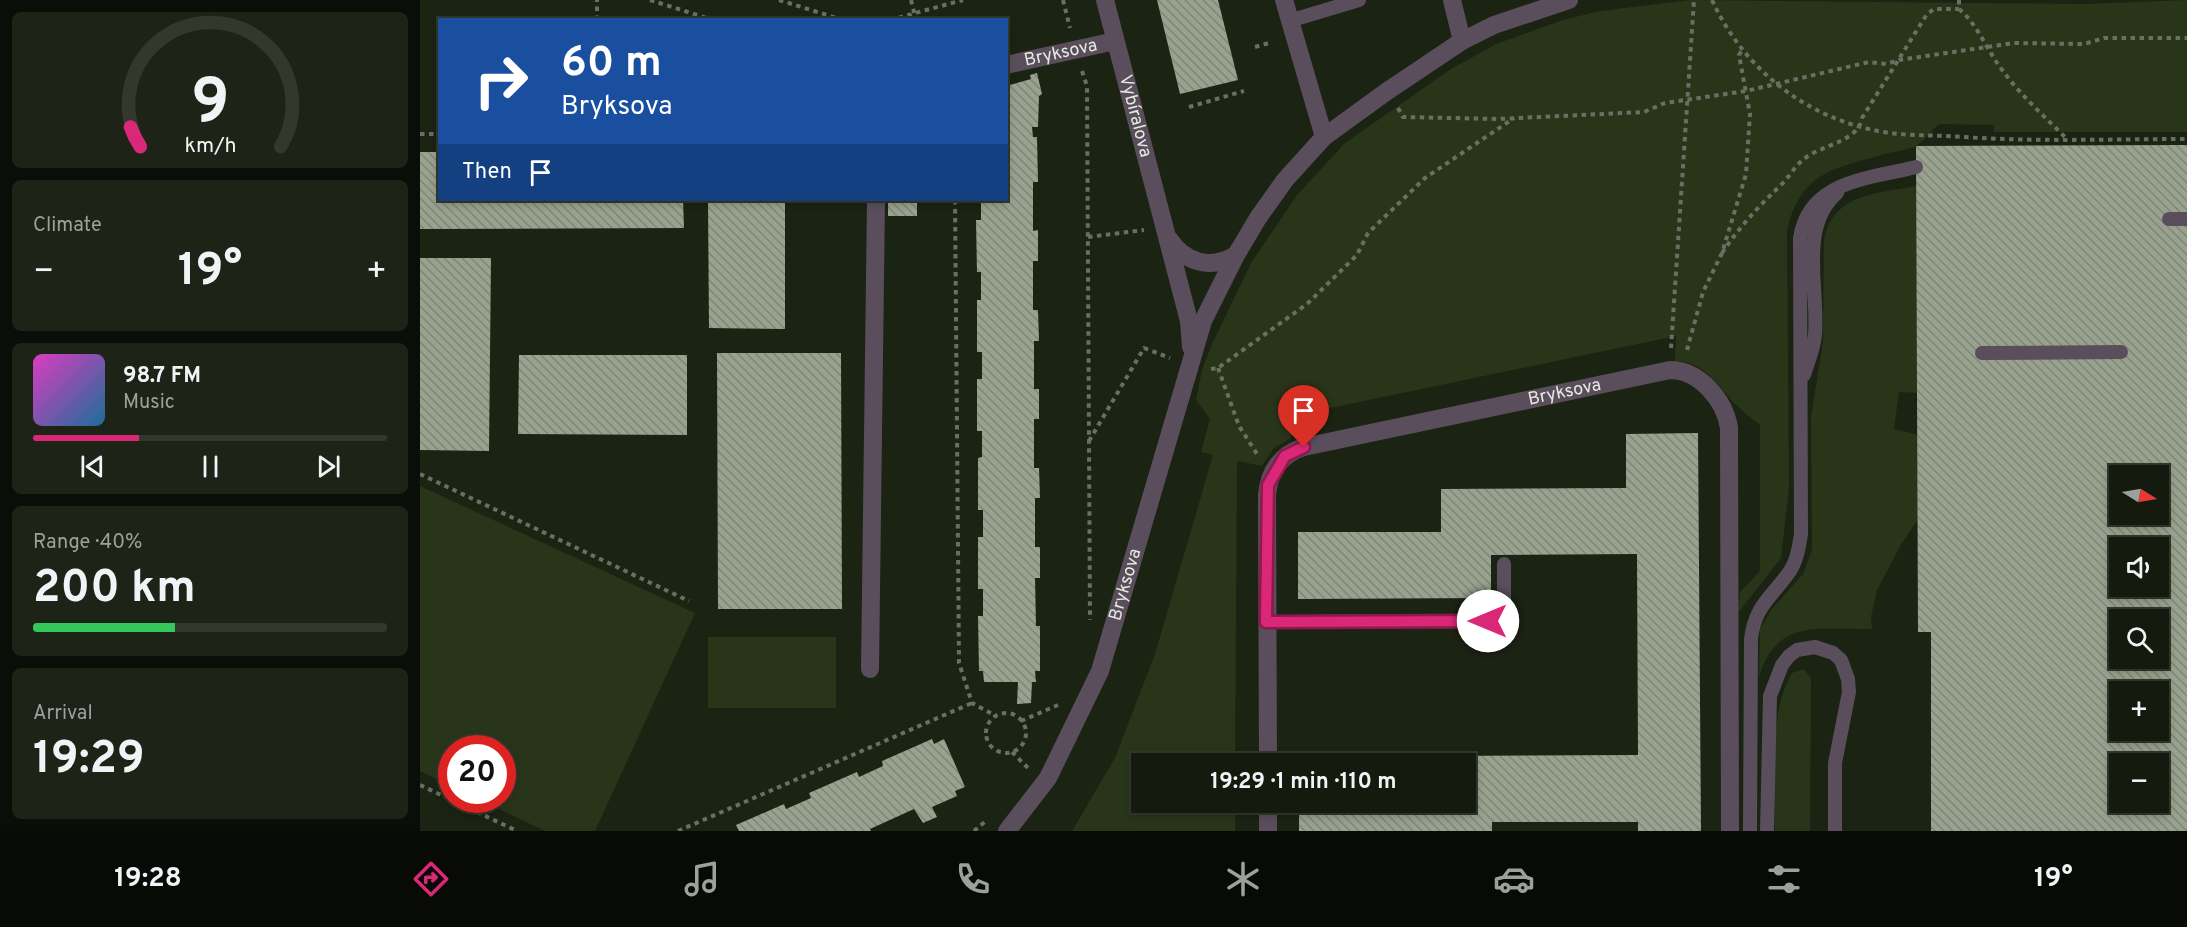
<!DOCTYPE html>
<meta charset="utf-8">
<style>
body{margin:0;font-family:Overpass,sans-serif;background:#1d2317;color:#f1f3f6;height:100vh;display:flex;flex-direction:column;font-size:22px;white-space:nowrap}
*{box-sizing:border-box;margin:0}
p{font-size:20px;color:#9da19e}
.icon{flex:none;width:33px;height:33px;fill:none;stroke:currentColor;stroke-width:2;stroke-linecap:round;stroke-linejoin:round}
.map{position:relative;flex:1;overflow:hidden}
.side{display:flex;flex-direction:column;gap:12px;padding:12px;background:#0b0e08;width:420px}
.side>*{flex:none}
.hud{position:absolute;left:18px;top:18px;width:570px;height:183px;border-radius:0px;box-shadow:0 3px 9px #0003,0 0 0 2px #33382e;background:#1a4fa0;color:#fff;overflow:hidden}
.needle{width:39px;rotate:101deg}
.controls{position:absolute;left:1689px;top:465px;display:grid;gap:12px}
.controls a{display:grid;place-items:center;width:60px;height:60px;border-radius:0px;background:#141a0e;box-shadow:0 3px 9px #0003,0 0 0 2px #33382e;font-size:30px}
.speed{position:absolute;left:18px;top:735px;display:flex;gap:12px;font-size:30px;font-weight:700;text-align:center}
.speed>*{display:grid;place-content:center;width:78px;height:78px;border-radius:50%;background:#141a0e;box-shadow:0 3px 9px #0003,0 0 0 2px #33382e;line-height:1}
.speed .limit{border:9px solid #d22;background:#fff;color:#111}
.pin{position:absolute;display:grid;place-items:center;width:51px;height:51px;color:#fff;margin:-62px -26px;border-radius:50% 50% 50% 0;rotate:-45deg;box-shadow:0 0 6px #0007}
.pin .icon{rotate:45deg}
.me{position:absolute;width:66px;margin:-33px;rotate:270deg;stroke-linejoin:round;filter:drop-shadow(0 0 4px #0008)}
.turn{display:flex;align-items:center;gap:21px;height:126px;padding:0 24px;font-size:27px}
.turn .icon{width:78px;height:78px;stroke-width:2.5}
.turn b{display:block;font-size:42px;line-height:51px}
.then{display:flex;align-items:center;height:57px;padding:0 24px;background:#0003;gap:12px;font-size:22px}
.big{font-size:45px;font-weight:700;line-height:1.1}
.side .widget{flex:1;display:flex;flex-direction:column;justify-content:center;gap:9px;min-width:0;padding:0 21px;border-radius:9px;background:#1d2317}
.side .dial{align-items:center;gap:0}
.dial svg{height:156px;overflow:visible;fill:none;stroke:#33382e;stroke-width:7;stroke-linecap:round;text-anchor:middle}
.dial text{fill:#f1f3f6;stroke:none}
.song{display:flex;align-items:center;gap:18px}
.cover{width:72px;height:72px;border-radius:9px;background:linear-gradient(135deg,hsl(310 70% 55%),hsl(200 70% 35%))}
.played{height:6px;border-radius:3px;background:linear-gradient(90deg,#db2777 30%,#33382e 30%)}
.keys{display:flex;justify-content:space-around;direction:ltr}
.heat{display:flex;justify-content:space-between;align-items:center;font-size:33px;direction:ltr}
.charge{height:9px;border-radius:4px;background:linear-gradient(90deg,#34c759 40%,#33382e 0)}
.trip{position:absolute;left:711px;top:753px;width:345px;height:60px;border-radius:0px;background:#141a0e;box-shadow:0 3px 9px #0003,0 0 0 2px #33382e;font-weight:700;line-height:60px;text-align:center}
.tabs{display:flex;height:96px;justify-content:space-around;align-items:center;background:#080a06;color:#9da19e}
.tabs .icon{width:42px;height:42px}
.tabs .selected{color:#db2777}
.tabs b{font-size:27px;color:#f1f3f6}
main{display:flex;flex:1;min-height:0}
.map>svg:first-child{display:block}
.green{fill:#293519}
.building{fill:url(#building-back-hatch);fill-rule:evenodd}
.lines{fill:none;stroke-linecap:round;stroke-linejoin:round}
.path{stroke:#697063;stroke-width:4;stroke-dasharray:4.5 4.5;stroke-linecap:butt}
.lane{stroke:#5a4e5c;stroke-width:14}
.street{stroke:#5a4e5c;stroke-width:18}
.route-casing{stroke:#8e194d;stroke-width:15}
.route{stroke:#db2777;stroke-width:10}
.labels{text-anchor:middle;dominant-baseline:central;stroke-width:6;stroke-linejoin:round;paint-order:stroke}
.street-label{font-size:18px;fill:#e6ebe1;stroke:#080b05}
</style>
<main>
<section class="side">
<div class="widget dial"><svg viewBox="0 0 100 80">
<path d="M14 69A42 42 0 1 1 86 69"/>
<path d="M14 69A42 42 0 0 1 9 59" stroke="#db2777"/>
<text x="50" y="56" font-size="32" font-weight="700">9</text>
<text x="50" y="72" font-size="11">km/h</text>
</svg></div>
<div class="widget"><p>Climate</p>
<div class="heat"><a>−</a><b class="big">19°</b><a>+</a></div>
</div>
<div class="widget">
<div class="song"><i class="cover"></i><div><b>98.7 FM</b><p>Music</p></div></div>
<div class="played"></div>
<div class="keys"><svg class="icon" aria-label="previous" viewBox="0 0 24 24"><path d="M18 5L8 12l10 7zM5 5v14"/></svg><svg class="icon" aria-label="pause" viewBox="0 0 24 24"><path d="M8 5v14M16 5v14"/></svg><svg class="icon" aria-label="next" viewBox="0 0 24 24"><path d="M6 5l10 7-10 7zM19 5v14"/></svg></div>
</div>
<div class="widget"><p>Range · 40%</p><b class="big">200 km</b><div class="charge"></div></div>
<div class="widget"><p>Arrival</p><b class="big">19:29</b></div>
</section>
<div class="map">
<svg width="1767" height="831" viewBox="0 0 1767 831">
<defs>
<pattern id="building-back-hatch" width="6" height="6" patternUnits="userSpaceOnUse" patternTransform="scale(1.5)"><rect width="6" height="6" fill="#98a28e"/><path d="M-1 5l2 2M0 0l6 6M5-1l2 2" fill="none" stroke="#7f8678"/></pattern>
</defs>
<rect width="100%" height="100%" fill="#1b2313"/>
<path class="green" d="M1271 0 1665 4 1767 0V132H1574V125L1519 124C1512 130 1504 141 1496 146 1488 150 1477 151 1469 153 1416 168 1382 170 1367 230L1369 487 1361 558 1318 613 1320 592 1340 571V425C1331 418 1322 411 1314 403 1298 385 1283 361 1255 361L1256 336 872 416 871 438 854 448 842 466 817 461 815 763 722 764V802L815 803V831H652L695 758 735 654 793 455 781 452 790 419 776 400 782 370 792 344 831 263 877 195 925 143 1031 69 1076 44 1143 20 1180 11Z
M1496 186 1498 393 1479 392 1474 429 1498 435V519L1482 543 1457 590 1451 617 1452 629C1400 630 1357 617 1339 677L1340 629 1352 609 1383 574 1392 549 1391 417 1403 342 1404 240C1413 193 1457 194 1496 186Z
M0 486 275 613 175 831H125L60 800H82V748H32L31 786 0 771Z
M288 637H416V708H288Z
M1384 669 1391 679 1390 831H1355C1355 786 1348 712 1372 673Z"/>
<path class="building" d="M737 0H798L818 80 760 94Z
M617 73 622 94 619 96 618 127H612L613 137H617L618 182H613V231L618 230V261H613V310H618L619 341H614V389H619V419H614V468H619L620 498H615V547H620V578H615L616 626H620V671H615L616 682H612L611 703 597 704 598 682H564L563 671H559L558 616H563V589H558V537H563V510H558V458L562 457V431H557V379H562V352H557V300H561V272H557L556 220H561V200H586V86L611 79 610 75Z
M1767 145V831H1511V632H1498L1496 146ZM1700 476H1738V514H1700ZM1700 548H1738V586H1700ZM1700 620H1738V658H1700ZM1700 692H1738V730H1700ZM1700 764H1738V802H1700Z
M0 152H20V200H263L264 228 0 229Z
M288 200H365V329L289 328Z
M468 200H497V216H468Z
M0 258H71L69 451 0 450Z
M297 353H421L422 609H298Z
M99 355H267V435L98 434Z
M1278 433 1281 831H1218V822H1072V831H879V802H1046V764H1022V756L1218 755 1217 554 1071 555V598L878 599V532H1021V489L1206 488V434Z
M512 739 514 744 524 739 545 787 535 791 537 796 512 807 517 817 503 823 494 809 450 829 451 831H319L316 825 364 804 366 809 391 798 389 793 437 772 439 777 463 766 462 761Z"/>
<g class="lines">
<path class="path" d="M230 0 293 20
M359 0 423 20
M491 0 496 20
M643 0 650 28
M1292 0C1325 72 1391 122 1470 133 1494 136 1519 135 1543 137 1618 142 1692 139 1767 139
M1539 0V9C1557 24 1566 48 1580 67 1599 94 1624 116 1647 139
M177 20V0
M470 20 543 0
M835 47 849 43
M662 71 667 86 670 620
M769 107 824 91
M978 108 983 117 1078 119 1224 112 1245 103 1326 91 1449 62 1466 64 1479 60 1594 43 1664 44 1684 38H1767
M0 134H20
M535 200 539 663 552 703 576 716
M668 237 724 230
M1302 253C1320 226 1340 205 1363 183 1372 173 1376 164 1388 156 1405 145 1439 140 1442 118L1507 14 1514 9H1539
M1251 348 1274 0
M1267 350 1283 292 1302 253 1326 174 1330 114 1319 55 1322 50
M798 368 819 426 839 457
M791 369 798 368 887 304 937 255 948 233 1005 178 1094 118
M669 441 724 348 750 358
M0 474 269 601
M566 733a20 20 0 1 1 40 0a20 20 0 1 1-40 0Z
M601 721 638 705
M592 752 609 769
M0 785 97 831
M258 831 552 703
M554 831 567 820"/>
<path class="lane" d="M869 21 939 0
M1749 219H1767
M1562 353 1701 352
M1384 375C1388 362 1394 348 1395 335 1399 289 1378 227 1417 193
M846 622 1084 621V564
M1330 831 1331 639C1335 605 1352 597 1370 571 1377 560 1379 547 1381 534L1380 238C1389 180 1449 179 1496 167
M1347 831 1350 696 1362 665 1369 656 1377 650 1395 647 1413 653 1421 660 1428 679 1429 692 1415 763V831"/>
<g class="street">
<path id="s1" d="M685 0 769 321 771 347"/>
<path d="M864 0 904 137"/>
<path d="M1032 0 1042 41"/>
<path id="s2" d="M586 65 695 41"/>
<path d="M749 239C765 263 791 270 816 255"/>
<path d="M450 669 456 200"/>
<path id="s3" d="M848 764 847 495C849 471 861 454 884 447L1250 370C1280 370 1305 401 1309 428L1310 831"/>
<path d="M848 802V831"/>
<path id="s4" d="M587 831 628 778 680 671 783 321 816 255 838 218 865 180 904 137 966 92 1042 41 1074 25 1149 0"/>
</g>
</g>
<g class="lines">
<g class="route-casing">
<path id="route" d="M884 447 865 456 848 485 846 622 1068 621"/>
</g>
<use href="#route" class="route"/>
</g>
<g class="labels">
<g class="street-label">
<text stroke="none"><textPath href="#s2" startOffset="56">Bryksova</textPath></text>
<text stroke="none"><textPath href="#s1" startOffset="120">Vybíralova</textPath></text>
<text stroke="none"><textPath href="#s3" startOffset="600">Bryksova</textPath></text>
<text stroke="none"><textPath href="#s4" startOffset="276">Bryksova</textPath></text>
</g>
</g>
</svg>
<div class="controls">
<a><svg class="needle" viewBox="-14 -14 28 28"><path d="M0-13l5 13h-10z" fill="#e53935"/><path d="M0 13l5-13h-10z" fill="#9da19e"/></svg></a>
<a><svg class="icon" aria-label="sound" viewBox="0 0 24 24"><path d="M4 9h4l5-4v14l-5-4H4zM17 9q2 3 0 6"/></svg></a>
<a><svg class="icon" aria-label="search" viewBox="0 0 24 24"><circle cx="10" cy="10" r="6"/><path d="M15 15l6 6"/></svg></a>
<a>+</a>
<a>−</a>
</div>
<div class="speed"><div class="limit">20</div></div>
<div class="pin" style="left:884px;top:447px;background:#d93025"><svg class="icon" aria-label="arrive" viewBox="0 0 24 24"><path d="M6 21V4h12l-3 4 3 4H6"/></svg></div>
<svg class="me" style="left:1068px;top:621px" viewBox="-20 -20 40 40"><circle r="19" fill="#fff"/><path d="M0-13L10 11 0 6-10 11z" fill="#db2777"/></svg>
<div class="trip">19:29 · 1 min · 110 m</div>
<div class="hud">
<div class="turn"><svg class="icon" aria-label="right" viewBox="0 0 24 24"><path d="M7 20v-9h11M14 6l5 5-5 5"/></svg><div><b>60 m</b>Bryksova</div></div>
<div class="then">Then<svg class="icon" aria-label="arrive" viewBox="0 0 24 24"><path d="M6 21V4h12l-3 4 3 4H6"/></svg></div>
</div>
</div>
</main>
<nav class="tabs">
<b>19:28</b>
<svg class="icon selected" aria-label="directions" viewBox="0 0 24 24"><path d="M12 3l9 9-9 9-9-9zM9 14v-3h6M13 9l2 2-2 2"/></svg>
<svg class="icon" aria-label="music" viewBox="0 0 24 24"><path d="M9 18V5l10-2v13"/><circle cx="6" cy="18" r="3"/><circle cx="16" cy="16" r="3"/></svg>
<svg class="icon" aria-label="phone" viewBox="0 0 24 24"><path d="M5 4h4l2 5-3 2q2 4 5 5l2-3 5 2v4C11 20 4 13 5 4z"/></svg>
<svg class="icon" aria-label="climate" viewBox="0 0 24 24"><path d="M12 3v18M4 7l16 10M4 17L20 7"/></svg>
<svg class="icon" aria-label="car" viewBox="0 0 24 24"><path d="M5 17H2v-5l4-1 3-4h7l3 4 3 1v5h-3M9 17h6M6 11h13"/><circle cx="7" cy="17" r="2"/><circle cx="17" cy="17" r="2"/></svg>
<svg class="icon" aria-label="filters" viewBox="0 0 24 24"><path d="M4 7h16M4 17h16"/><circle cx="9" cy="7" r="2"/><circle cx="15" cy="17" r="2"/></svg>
<b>19°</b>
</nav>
